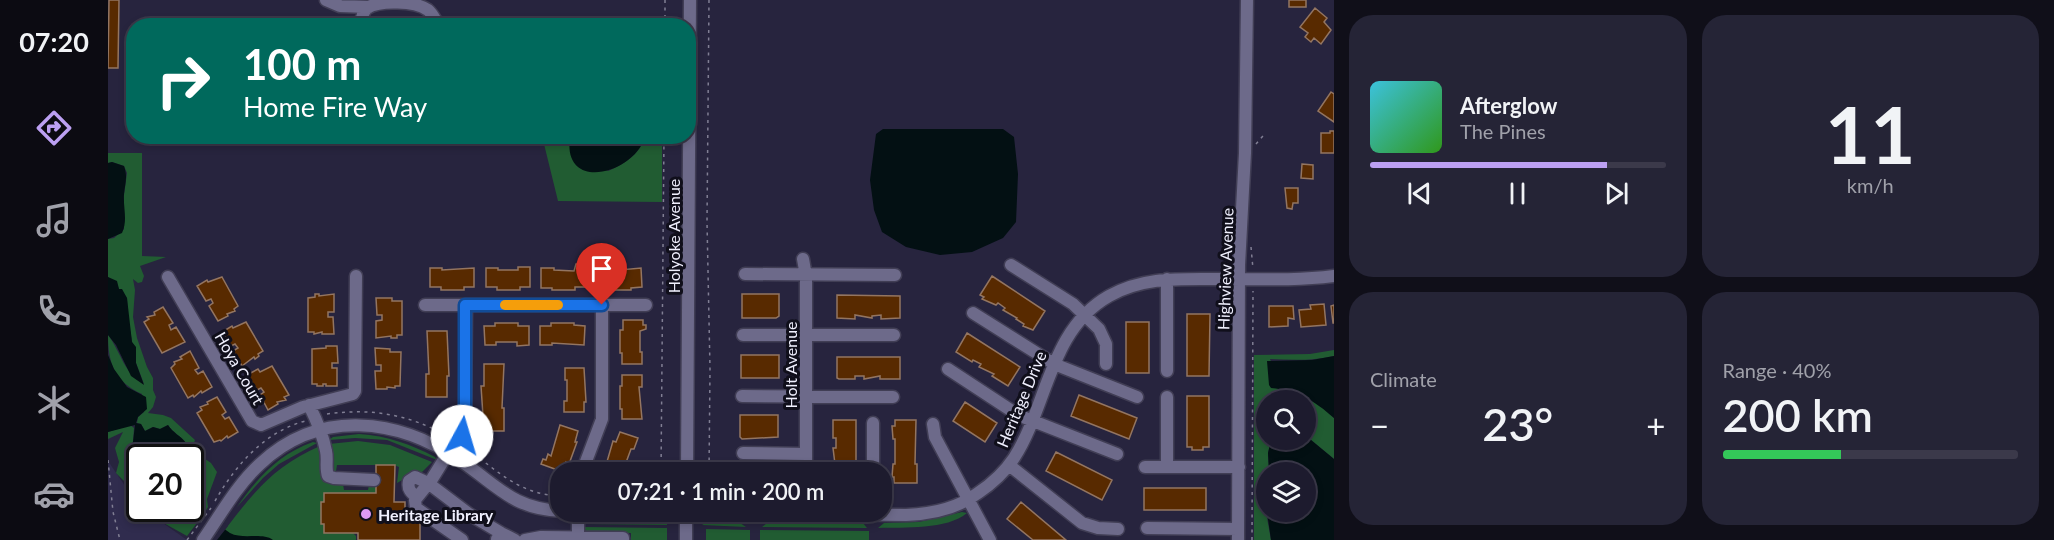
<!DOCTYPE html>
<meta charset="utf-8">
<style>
body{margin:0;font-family:Lato,sans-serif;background:#252436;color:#f1f3f6;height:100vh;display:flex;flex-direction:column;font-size:22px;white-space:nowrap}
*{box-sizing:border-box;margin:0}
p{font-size:20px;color:#a0a1aa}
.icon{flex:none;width:33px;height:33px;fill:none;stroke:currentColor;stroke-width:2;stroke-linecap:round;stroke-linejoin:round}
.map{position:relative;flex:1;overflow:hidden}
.details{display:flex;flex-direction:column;gap:15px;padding:15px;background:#100f19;width:720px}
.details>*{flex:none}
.banner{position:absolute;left:18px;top:18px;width:570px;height:126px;border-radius:24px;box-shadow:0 3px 9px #0003,0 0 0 2px #3b394a;background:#00695c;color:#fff;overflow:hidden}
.fabs{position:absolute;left:1148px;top:390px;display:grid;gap:12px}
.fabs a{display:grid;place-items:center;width:60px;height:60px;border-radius:50%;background:#1d1b2e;box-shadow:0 3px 9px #0003,0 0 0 2px #3b394a;font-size:30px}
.speed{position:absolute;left:18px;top:444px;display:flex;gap:12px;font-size:30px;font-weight:700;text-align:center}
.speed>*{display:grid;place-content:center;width:78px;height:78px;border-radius:50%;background:#1d1b2e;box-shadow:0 3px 9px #0003,0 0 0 2px #3b394a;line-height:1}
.speed .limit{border:3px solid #111;border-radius:9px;background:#fff;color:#111}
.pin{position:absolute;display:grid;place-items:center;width:51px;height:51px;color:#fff;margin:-62px -26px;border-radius:50% 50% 50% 0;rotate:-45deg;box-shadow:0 0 6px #0007}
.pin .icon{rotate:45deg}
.me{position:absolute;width:66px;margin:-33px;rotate:6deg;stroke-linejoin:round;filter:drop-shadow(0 0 4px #0008)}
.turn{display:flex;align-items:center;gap:21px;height:126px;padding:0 18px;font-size:27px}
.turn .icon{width:78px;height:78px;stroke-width:2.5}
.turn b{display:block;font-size:42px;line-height:51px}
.big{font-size:45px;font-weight:600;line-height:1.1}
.details .card{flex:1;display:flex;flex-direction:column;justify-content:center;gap:9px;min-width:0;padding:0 21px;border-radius:24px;background:#252436}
.details .dial{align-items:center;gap:0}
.dial b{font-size:78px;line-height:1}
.song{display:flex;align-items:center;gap:18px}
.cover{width:72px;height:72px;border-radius:9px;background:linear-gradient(135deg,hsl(190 70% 55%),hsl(110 70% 35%))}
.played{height:6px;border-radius:3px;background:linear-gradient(90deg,#bca0f2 80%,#3b394a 80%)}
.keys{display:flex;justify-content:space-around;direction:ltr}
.heat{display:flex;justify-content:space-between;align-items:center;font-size:33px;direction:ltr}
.charge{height:9px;border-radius:4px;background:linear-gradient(90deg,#34c759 40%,#3b394a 0)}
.details .tiles{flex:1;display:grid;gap:15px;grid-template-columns:repeat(2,1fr)}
.trip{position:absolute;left:442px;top:462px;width:342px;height:60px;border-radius:24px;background:#1d1b2e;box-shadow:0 3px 9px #0003,0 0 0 2px #3b394a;font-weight:600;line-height:60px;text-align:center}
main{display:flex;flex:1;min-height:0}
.tab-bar{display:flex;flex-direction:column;width:108px;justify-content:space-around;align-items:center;background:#0c0b12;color:#a0a1aa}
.tab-bar .icon{width:42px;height:42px}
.tab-bar .selected{color:#bca0f2}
.tab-bar b{font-size:27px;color:#f1f3f6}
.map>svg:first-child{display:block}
.built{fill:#302c4e}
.green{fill:#215c32}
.water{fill:#031013}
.pier{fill:#27243e}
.building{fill:#582a00;stroke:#937561;stroke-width:1.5}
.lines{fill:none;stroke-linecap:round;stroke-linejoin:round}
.minor-casing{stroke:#413e55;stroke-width:15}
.path{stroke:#817f94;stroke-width:1.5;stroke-dasharray:3 4.5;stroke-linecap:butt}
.minor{stroke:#6d6a8a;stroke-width:12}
.route-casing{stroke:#114b97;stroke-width:15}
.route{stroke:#1a73e8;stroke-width:10}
.slow{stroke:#f59e0b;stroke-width:10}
.poi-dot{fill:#dd99f3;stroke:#100f1b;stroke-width:2}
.labels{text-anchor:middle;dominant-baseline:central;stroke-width:6;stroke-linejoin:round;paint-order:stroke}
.street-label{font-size:16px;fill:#f0f0fe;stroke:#100f1b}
.poi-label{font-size:16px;font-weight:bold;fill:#f0f0fe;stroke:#100f1b;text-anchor:start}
</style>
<main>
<nav class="tab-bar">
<b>07:20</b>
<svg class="icon selected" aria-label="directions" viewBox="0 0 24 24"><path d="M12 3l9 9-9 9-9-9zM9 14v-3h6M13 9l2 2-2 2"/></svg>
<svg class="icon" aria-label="music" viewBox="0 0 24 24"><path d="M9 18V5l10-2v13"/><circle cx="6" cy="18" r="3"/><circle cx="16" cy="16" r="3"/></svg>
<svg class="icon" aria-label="phone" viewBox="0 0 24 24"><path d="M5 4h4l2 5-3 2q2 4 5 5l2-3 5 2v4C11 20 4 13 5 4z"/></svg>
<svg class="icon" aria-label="climate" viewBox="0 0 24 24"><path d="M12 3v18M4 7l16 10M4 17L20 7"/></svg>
<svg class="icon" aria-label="car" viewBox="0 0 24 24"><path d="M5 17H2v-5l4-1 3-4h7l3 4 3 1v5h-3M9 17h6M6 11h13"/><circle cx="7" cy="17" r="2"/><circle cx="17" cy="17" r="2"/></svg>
</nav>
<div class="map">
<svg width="1226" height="540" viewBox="0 0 1226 540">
<rect width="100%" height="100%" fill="#27243e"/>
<path class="built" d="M0 461 32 508 35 509 79 540H0Z"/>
<path class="green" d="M440 137H462L461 145 500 171C516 164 532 154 537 137H554V202L450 201 436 144Z
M0 153H34V256L58 257 32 266 36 276 34 282 30 283 25 279 27 290 25 317 29 338 39 367 45 378V390L48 397 45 407 40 413 55 415 63 418 87 440 85 445 90 448V454L103 463 109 472 99 499 100 507 97 512 88 504C88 489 98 479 93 464 82 455 85 452 78 443 73 436 65 433 60 425L52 429 45 427 37 431 33 424 29 423 30 417 36 412 34 394C7 382 0 364 0 335 13 352 16 374 36 384L28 363 20 319 19 298 11 289 9 284 0 277V239L6 238 16 229V195L19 173 16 166 4 162 0 163Z
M1226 350V356C1205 361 1183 360 1162 359L1174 389 1213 405 1226 418V459L1197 435V400H1158V440H1163L1160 453 1161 472H1158V512L1163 540H1146V355L1202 354Z
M22 425 26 428 25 442 22 446C32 466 31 486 32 508L58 509 60 511C74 510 79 513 89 523L79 536 27 507 17 482 8 473 11 462 7 448 15 432 0 439V432Z
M251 434C280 436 302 444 327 457L329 460 279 440 247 438 221 440 225 437Z
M250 441 282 445 324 462 311 475 305 474 289 483 291 467 286 465H229L228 471 225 472 221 444Z
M205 442 209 443 171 464 155 478 129 507C149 478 171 454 205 442Z
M212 446 214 474 235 484 236 490H260L261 485 268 484V493H216V502H213V524H216V533H245L248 536V540H109C141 499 161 468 212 446Z
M854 512 859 513C839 530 796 527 770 528L776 523 811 522Z
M482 520 555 522H559V525L478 524Z
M599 522 632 523 638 527 594 525Z
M659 523H755L759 528 654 527Z
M476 527 559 528V540H523V533H482L478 531Z
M598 529 642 530V540H598Z
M652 530 761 531V540H652Z"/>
<path class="water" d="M775 129H895L906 137 910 174 908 222 895 238 864 252 832 255 798 247 774 232 766 210 762 180 768 134Z
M462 137V136L537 137C526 174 454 193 462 137Z
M4 162 16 166C20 177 17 184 16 194 15 208 20 220 14 233L0 239V163Z
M0 277 9 281 11 289H14L19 298 24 342 28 347V363L36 385 23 376 8 345 0 335Z
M0 355 6 369 19 387 38 397 39 409 30 417 28 423 33 424 37 431 45 427 52 429 60 425C65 433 73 436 78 443 85 452 82 455 93 464 99 481 81 495 91 508 101 516 112 526 122 533 135 540 154 532 165 540H109L79 513 73 510C68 512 63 513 58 509L82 508V458H32L31 478 27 457 22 448 25 442 27 425 0 432Z
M1226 356V418C1207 401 1189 390 1163 388L1161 385 1159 361 1204 360Z
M1197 435 1226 459V540H1163L1159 512H1197V472H1161L1160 453 1163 440H1197Z"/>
<path class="pier" d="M98 510 120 526 109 540H104L87 526Z"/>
<path class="building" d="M1 0H11L10 68H0Z
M1181 0H1198V7H1181Z
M1207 8 1219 18 1216 22 1223 30 1213 44 1206 38 1203 42 1197 37 1200 33 1192 27Z
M1223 92 1226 94V122L1210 111Z
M1222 131H1226V153H1213V133H1222Z
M1194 164 1205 165V179L1193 178Z
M1177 188H1190V203H1185L1184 209 1179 208Z
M468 264H474V268H478V287H467V290H444V288H433V268H446V270L466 271Z
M410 267H422V287H412V290H389V287H378V268H390V270H410Z
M322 268H334V270L366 268V287H356V290H333V287H322Z
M489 268H501V271L533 268 534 287 523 288V290H500V288H490Z
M884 276 937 311 925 330 915 326 916 324 908 319 909 318 895 310 897 308 890 303 888 305 874 299 876 297 872 295Z
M114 277 130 306 126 309 127 311 119 314 120 316 110 321 101 306 105 303 103 299 98 301 89 286 99 280 100 282Z
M207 294H211V296L226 294V312H220V317H225L226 334H214V332L206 334V332H200V298L207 297Z
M634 294H671V316L668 318H634Z
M729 295 792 296V318L773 319V315L764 316V318L747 315V319L729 318Z
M268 298H284V301H294V335H289V338H283V336L268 338V321L274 320V315H269Z
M1216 304 1218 325 1193 327 1191 310 1203 309 1202 305Z
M1226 305V323H1225L1223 306Z
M1161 306H1185L1186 319 1180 318V326L1161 327Z
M55 307 65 323 61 325 63 330 68 327 77 342 54 353 36 322 41 319 39 317 47 315 46 312Z
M1079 314H1102L1101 376H1079Z
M515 320H535V325H538V329L532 331V352H534V364H514V353H512V330H515Z
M138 322 155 351 150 354 151 356 147 359 146 357 134 366 125 351 130 348 127 344 123 346 114 332 124 326 125 328Z
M1018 322H1041V373H1018Z
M387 323H410V326H421V345L409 346V342H388V345H377L376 326H387Z
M443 323H466V325L477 326 476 345 444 343V345H432V326H443Z
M319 331H339L341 376H339V397H318V374H321Z
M859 333 912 367 900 386 884 376 886 374 871 367 873 364 865 360 864 362 848 352Z
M218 346H229L230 363H224V368H229V386H218V384H215V386H209V384H204V349L218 348Z
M267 348 282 349V352H293L292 386H287V388L279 387V389H268L267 371H273V365H268Z
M82 351 91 368 87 370 90 374 95 371 104 387 94 393 93 391 86 397 85 395 80 398 63 368 67 364 66 362 74 359 72 357Z
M633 355H671V378H633Z
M729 357H792V379H772V376L756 379V376H747V379H731L729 378Z
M376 364H396L394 408H396V431H376L373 386H376Z
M164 366 181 395 176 397 178 400 169 402 170 404 160 410 152 395 156 392 153 388 149 390 139 375 150 369 152 372Z
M457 368H476L478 402H476V412H456V401H459V380H457Z
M514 375H534V387H531L534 419H514V409H512V386H514Z
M971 395 1029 418 1021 439 963 416Z
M1079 396H1101V447H1095V450H1084V447H1079Z
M109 397 118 412 114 415 117 419 121 417 130 432 120 438 119 436 113 441 112 440 106 442 89 413 94 410 92 407 100 404 99 402Z
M857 402 889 423 877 442 845 421Z
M632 415H670V437L634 439 632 437Z
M725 420H748V472H725V464H727L725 448H728V438H725Z
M787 420H808L807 464H809V483H786V477H784L785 464H787V439H785L784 426H787Z
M452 425 470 431 467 442H469L461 464 458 462 455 472 433 464 435 459 438 460 440 454 443 456Z
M512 432 530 438 526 449H523L516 468 518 469 517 472H496L505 441 508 442Z
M948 452 1004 480 994 500 938 471Z
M268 465H287L286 502H297V522H312V540H250V533H216V524H213V502H216V493H268Z
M1036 488H1098V510H1036Z
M913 502 958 540H925L899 519Z"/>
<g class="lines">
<g class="minor-casing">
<path id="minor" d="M218 0 232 6 261 7
M253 26C253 19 254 13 259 8 272 0 307 1 320 10 325 14 327 20 331 26
M695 259 698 276V472
M903 265 965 304 991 329 998 344V364
M637 274 787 275
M60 277 144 421 153 425 195 407 245 394 247 391 248 276
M317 305H358
M494 305H538
M865 313 946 364 1029 397
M635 335H786
M840 369 910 415 1009 454
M1059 371V279
M634 396 785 397
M1059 397V467
M201 405C208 419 215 435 218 451 220 459 217 468 220 476L226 478 266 480
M765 423V472
M825 424 827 437 882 540
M340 453 324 479 307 500 308 508 354 540
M635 453 698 454
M344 455 354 436 357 424 358 305H494V419L474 472
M901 465 974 523 990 528 1010 529
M1037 467H1131
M579 472 582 0
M309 497C303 493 299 489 301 481L307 477 320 483 361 514 393 533
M499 512 798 515C824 514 849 509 870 493 885 483 896 473 906 458 940 405 941 330 1001 296 1035 277 1070 279 1108 279 1147 279 1187 281 1226 276
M1039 528 1130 529
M470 537V512
M389 539 393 533 407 540
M95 540C113 514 129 485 152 464 212 408 290 418 353 461 390 486 405 509 453 511
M417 540 433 537 515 538V540
M578 540V512
M1130 540 1131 265 1137 153 1139 0"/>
</g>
<path class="path" d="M557 0V26
M601 0 599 222 602 369 601 472
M1148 144 1155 136
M1143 247 1145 269
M219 414C263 408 301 414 341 437
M360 449C390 472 413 495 453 496
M0 460 5 512 12 540
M553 472 556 136
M107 501C127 466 156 432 197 421
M79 540 103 508
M1144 540 1145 291"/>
<use href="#minor" class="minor"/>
</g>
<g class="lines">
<g class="route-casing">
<path id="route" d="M354 436 357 424V305H494"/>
</g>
<use href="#route" class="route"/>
<path class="slow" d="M397 305H450"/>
</g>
<circle class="poi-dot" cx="258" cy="514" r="6"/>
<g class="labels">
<g class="street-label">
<text transform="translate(565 236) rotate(-90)">Holyoke Avenue</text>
<text transform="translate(1117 269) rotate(-88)">Highview Avenue</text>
<text transform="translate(682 365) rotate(-90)">Holt Avenue</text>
<text transform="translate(132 368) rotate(60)">Hoya Court</text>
<text transform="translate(913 399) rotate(-67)">Heritage Drive</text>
</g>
<g class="poi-label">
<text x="270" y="514">Heritage Library</text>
</g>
</g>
</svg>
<div class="fabs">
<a><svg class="icon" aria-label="search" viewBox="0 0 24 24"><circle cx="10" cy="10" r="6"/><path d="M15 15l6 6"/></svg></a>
<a><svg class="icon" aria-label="layers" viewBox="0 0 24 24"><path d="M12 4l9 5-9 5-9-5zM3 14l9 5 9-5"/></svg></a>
</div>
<div class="speed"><div class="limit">20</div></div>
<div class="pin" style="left:494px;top:305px;background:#d93025"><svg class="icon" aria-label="arrive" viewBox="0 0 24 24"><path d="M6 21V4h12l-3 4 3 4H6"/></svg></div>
<svg class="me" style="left:354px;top:436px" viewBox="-20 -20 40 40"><circle r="19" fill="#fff"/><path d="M0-13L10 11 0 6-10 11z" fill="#1a73e8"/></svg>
<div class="trip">07:21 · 1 min · 200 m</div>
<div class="banner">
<div class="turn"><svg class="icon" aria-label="right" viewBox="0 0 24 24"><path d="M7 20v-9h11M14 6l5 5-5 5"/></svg><div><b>100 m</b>Home Fire Way</div></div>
</div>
</div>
<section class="details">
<div class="tiles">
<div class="card">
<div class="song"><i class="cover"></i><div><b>Afterglow</b><p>The Pines</p></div></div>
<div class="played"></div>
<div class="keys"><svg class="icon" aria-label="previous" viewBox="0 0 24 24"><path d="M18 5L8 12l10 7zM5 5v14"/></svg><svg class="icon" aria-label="pause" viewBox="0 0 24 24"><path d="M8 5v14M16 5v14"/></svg><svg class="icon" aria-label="next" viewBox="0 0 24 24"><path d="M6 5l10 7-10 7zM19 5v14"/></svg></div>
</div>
<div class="card dial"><b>11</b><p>km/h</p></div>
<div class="card"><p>Climate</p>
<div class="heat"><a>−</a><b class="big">23°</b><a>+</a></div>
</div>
<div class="card"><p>Range · 40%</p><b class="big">200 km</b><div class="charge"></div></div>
</div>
</section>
</main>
